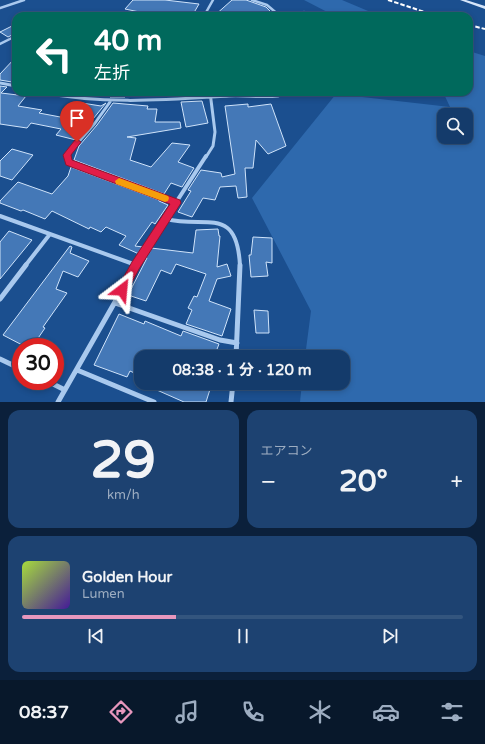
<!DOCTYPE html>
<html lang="ja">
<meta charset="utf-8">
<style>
body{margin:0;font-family:"Varela Round","Noto Sans JP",sans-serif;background:#1d4271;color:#f1f3f6;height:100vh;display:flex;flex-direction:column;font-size:15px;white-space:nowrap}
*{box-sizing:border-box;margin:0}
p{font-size:13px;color:#9dadc1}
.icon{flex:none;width:22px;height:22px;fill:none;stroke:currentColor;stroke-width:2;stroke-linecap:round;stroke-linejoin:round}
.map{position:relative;height:402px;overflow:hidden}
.panel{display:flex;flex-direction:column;gap:8px;padding:8px;background:#0b203b;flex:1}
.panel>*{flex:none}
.banner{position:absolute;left:12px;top:12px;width:461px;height:84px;border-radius:12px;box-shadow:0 2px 6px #0003,0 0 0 1px #33557e;background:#00695c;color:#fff;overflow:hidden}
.controls{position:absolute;left:437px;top:108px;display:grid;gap:8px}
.controls a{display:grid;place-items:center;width:36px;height:36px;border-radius:8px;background:#143b6b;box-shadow:0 2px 6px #0003,0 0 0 1px #33557e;font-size:20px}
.speed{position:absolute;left:12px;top:338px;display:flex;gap:8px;font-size:20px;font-weight:700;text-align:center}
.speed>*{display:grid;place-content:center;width:52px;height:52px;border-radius:50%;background:#143b6b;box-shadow:0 2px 6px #0003,0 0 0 1px #33557e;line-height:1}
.speed .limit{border:6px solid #d22;background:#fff;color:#111}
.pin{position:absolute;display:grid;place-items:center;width:34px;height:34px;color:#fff;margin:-41px -17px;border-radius:50% 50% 50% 0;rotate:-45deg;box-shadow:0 0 4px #0007}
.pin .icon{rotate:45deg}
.me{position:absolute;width:44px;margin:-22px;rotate:29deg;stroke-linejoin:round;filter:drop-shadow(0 0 3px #0008)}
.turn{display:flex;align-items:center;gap:14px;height:84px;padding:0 16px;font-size:18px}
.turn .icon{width:52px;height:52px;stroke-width:2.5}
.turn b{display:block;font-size:28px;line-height:34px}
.big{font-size:30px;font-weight:700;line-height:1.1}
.panel .tile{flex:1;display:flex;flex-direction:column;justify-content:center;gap:6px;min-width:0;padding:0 14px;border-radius:12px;background:#1d4271}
.panel .dial{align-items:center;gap:0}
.dial b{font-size:52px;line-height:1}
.song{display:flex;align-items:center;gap:12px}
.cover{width:48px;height:48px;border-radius:6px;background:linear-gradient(135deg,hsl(80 70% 55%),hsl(260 70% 35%))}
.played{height:4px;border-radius:2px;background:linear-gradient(90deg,#e797bd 35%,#33557e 35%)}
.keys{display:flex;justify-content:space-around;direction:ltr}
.heat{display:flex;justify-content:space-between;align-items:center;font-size:22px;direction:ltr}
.panel .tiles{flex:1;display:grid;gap:8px;grid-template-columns:1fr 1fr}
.tile:last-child{grid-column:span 2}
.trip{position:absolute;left:134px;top:350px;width:216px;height:40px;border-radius:12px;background:#143b6b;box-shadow:0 2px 6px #0003,0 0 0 1px #33557e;font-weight:700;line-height:40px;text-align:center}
.dock{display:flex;height:64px;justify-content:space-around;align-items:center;background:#08182b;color:#9dadc1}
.dock .icon{width:28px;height:28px}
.dock .on{color:#e797bd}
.dock b{font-size:18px;color:#f1f3f6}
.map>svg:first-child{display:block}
.green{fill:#2e69ad;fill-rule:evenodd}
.building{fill:#4478b7;stroke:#cfe3fa}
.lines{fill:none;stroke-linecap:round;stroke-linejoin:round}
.street-far3{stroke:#a9c9ee;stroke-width:2.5}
.street-far2{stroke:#a9c9ee;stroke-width:3}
.street-far1{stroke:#a9c9ee;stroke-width:4}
.street{stroke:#a9c9ee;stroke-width:5}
.secondary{fill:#d6e6fa;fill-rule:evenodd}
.rail{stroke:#fff;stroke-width:2;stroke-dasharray:4.5 2;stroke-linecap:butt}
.route{fill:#e11d48;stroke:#92132f}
.slow{fill:#f59e0b}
</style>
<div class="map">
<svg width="485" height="402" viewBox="0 0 485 402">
<rect width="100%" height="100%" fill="#1b4f8f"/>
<path class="green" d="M304 0H342L380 16H335Z
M469 51 485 56V402H300L302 383H343V357H305L311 311 252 198 336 94 450 107 443 92H469ZM444 115H466V137H444Z"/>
<path class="building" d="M133 0H165L199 4 192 16H159L125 9Z
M232 0H246L266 7 272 13 259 16H214Z
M16 24V33L8 37 0 32Z
M16 57V78L12 82 0 80V74Z
M0 86 7 87 1 93 26 96 18 106 42 110 39 113 71 119 82 103 101 106 106 103 76 140 56 135 61 129 31 123 27 128 0 124Z
M116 92H130L125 97H110Z
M202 101 208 123 186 127 181 102Z
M113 103 148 106 147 109H157L155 122H180L181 128 127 137 136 138 130 160 151 167 172 143 190 145 178 162 194 168 182 187 171 183 164 194 74 160 79 146 97 125Z
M248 104V107L271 104 286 146 268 154 256 140 253 168H245L247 197 238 198 236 186 220 187 215 200 203 198 192 217 178 212 191 191 188 190 201 170 221 173 222 177 235 174 225 106Z
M12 149 33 155 12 180 0 176V161Z
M71 167 159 200V201L168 205 155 224 152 222 135 246 143 247 139 254 119 245 126 236 106 227 101 232 90 227 89 229 52 211 45 219 23 210 21 211 0 203V201L18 182 52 194 68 176Z
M218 229 219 236H220L217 267 227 264 231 276 217 279 209 301 231 309 222 336 186 324 192 310 188 308 194 296 197 297 206 274 176 264 171 274 161 270 146 301 128 295 147 258 145 257 151 248 193 253 196 230Z
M9 231 32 240 0 279V242Z
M253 237 272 238V263L266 262 268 276 251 277 249 255H251Z
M70 246 72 247 70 253 89 261 78 277 63 271 56 289 67 293 43 327 45 328 32 347H26L3 335Z
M254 310 268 311 269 333H256Z
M119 314 144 324 145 321 181 336 183 331 219 344 214 357H141V376L130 371 127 377 94 365Z
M141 383H212L206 402H184Z"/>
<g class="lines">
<path class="street-far3" d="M252 0 267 5 280 16
M0 8 24 0
M304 12 309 16
M121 16 124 14 137 16
M204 16 213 0
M0 44 16 36"/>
<path class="street-far2" d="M0 83 16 86
M39 92C104 105 164 100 229 96 245 95 262 98 278 96
M68 157 67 155 95 123 110 102
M206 157 213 146 215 132 210 92"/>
<path class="street-far1" d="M67 156 69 162 177 203
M0 216 136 265
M166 219C207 229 237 205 240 266
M25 266 50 234
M135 266 206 156"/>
<path class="street" d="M0 299 26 265
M115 303 220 340 237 343
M236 357 240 265
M0 359 21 369
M77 370 154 402
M47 381 65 390
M58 402 136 265
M231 402 233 383"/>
<path class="secondary" d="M460 0H466L485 6V9Z"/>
<path class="rail" d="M388 0 437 16
M469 25 485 29"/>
</g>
<path class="route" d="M77 139 81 142 71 155 72 160 180 200 181 203 139 269 126 294 122 296 118 294 116 290 118 287 132 262 170 204 66 165 63 155 75 140Z"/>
<path class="slow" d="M119 178 168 196 169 198 168 201 165 202 116 184 115 181Z"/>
</svg>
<div class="controls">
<a><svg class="icon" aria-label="search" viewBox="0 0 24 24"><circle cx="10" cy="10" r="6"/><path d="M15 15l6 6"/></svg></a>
</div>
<div class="speed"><div class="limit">30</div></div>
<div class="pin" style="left:77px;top:142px;background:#d93025"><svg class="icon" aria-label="arrive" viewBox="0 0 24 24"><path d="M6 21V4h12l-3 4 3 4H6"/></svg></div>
<svg class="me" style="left:122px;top:290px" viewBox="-20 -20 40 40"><path d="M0-17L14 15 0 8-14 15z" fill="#e11d48" stroke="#fff" stroke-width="4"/></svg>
<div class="trip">08:38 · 1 分 · 120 m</div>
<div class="banner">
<div class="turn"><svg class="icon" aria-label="left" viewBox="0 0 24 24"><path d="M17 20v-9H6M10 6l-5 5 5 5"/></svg><div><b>40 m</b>左折</div></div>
</div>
</div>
<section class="panel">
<div class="tiles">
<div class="tile dial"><b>29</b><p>km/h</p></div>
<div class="tile"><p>エアコン</p>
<div class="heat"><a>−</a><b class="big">20°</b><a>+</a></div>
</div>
<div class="tile">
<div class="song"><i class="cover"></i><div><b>Golden Hour</b><p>Lumen</p></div></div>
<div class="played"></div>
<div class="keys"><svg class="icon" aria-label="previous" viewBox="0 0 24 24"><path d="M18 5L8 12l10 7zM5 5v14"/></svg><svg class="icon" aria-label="pause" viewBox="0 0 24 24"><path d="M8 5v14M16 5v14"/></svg><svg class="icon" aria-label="next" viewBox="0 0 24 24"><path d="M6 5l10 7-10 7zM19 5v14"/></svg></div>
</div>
</div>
</section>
<nav class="dock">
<b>08:37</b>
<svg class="icon on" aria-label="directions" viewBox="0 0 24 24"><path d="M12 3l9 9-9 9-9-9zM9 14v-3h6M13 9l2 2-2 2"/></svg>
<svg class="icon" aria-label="music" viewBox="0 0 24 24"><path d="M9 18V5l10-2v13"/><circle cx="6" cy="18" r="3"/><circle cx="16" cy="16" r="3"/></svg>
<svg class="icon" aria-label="phone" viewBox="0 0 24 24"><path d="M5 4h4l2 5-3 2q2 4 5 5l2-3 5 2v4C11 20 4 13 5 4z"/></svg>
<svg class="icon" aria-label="climate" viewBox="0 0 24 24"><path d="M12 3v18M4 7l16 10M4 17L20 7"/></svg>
<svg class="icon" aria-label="car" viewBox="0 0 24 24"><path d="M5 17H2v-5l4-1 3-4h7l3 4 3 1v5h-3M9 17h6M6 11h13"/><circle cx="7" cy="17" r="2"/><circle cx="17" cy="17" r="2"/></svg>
<svg class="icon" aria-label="filters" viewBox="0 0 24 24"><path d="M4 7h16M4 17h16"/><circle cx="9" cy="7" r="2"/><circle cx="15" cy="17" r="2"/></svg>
</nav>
